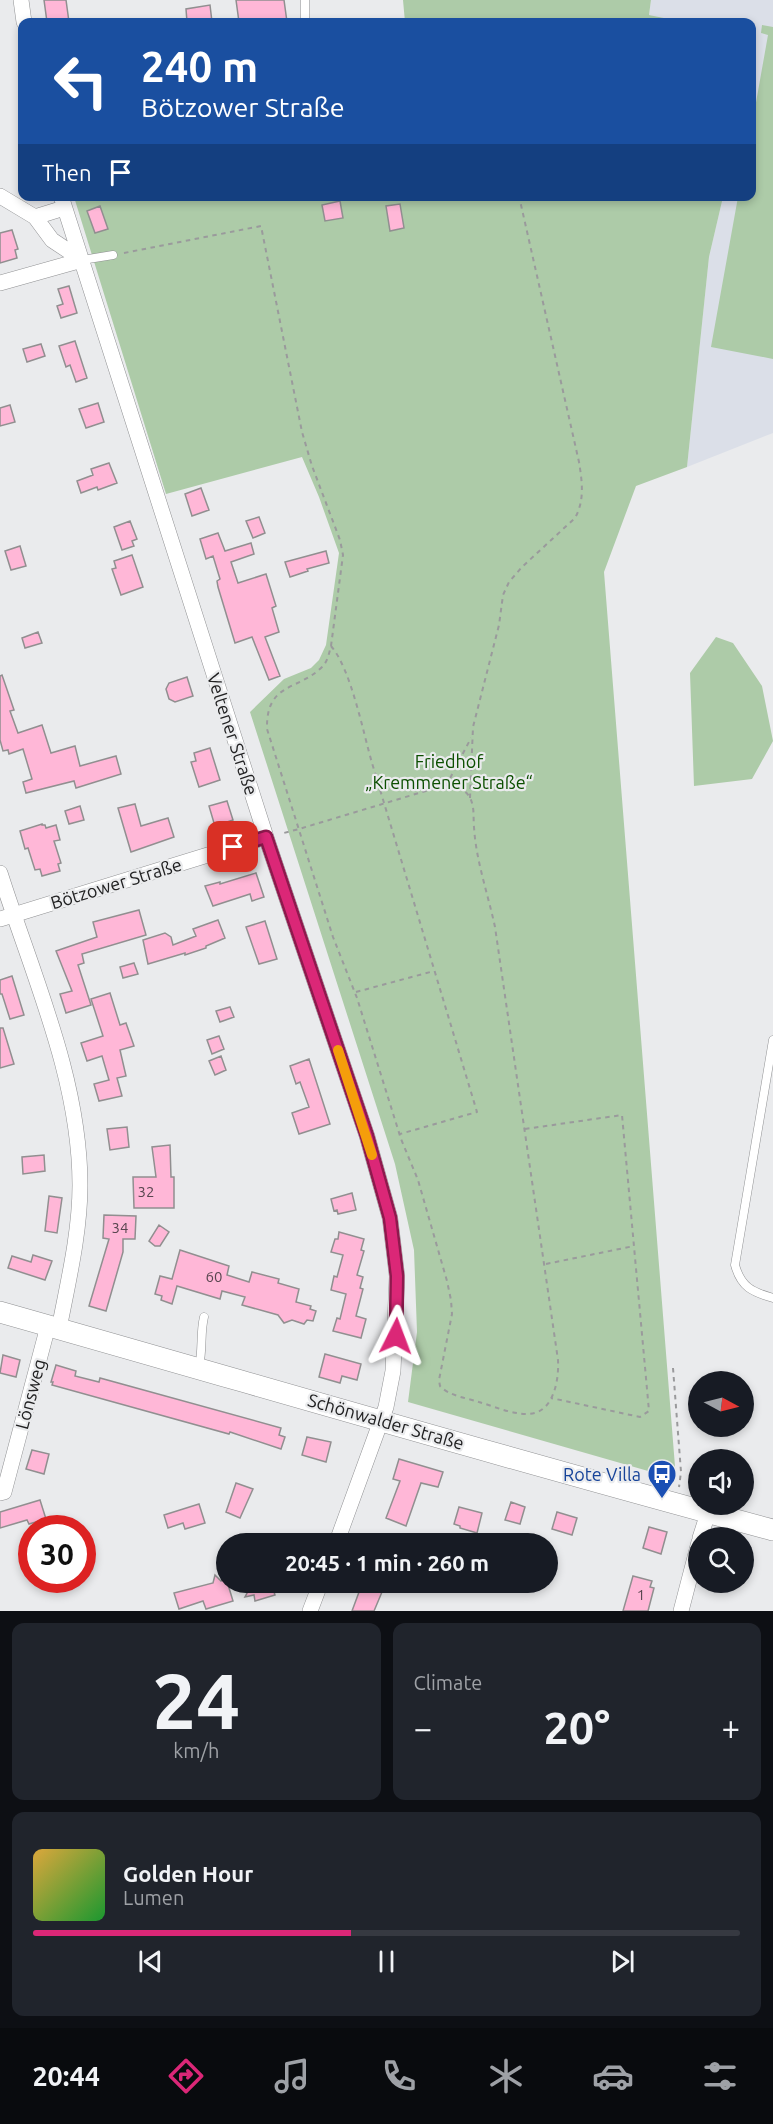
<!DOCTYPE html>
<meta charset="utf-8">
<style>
body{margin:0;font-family:Ubuntu,sans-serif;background:#20242c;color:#f1f3f6;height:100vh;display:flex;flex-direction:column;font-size:22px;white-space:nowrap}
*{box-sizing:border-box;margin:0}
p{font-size:20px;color:#9ea1a6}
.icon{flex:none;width:33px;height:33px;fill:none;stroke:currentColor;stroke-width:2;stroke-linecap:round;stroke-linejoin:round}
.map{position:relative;height:1611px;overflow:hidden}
.sheet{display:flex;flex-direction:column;gap:12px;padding:12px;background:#0d0f14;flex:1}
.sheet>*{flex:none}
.banner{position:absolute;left:18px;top:18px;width:738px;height:183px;border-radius:12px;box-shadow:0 3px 9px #0003;background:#1a4fa0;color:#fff;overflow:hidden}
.needle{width:39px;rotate:97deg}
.fabs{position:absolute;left:688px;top:1371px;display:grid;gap:12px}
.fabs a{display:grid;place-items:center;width:66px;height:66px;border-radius:50%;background:#171b24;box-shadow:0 3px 9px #0003;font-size:30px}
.speed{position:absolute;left:18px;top:1515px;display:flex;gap:12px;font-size:30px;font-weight:700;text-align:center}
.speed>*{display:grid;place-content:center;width:78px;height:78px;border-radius:50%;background:#171b24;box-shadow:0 3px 9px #0003;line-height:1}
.speed .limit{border:9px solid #d22;background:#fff;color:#111}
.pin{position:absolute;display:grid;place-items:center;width:51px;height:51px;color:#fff;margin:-26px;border-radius:12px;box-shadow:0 3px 9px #0006}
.me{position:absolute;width:66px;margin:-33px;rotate:3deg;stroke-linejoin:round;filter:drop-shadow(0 0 4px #0008)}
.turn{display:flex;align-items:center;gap:21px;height:126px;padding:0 24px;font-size:27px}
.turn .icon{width:78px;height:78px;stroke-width:2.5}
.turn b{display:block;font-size:42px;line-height:51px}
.then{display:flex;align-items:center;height:57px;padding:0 24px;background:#0003;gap:12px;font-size:22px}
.big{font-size:45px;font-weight:700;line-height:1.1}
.sheet .tile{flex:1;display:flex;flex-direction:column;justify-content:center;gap:9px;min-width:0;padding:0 21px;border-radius:12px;background:#20242c}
.sheet .dial{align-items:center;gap:0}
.dial b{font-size:78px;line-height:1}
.song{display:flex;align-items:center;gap:18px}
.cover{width:72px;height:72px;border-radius:9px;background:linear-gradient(135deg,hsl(40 70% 55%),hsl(130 70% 35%))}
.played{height:6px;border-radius:3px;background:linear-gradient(90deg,#db2777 45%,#363941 45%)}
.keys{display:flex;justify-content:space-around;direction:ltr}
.heat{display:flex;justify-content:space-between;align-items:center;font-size:33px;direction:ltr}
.sheet .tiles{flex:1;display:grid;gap:12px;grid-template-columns:1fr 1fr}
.tile:last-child{grid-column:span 2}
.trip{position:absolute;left:216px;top:1533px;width:342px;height:60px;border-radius:30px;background:#171b24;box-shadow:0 3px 9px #0003;font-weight:700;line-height:60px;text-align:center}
.tab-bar{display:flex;height:96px;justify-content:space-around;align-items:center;background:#090b0e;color:#9ea1a6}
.tab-bar .icon{width:42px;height:42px}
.tab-bar .selected{color:#db2777}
.tab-bar b{font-size:27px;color:#f1f3f6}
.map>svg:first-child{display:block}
.built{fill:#dbdfe8}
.green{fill:#adcba8}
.building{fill:#ffb7d7;stroke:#918f90;stroke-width:1.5}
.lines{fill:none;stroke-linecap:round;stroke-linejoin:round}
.service-casing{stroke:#909193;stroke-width:9}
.minor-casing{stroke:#909193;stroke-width:16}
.secondary-casing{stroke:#909193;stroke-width:22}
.path{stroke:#9a9a9c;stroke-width:2;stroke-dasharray:4.5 4.5;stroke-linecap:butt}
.service{stroke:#fff;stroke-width:8}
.minor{stroke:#fff;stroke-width:15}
.secondary{stroke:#fff;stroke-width:21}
.route-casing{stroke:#8e194d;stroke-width:15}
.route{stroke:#db2777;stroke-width:10}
.slow{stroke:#f59e0b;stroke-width:10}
.labels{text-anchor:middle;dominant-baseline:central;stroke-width:4.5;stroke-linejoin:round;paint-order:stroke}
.number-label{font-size:15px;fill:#58464f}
.street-label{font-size:18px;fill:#212122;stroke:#eaebed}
.park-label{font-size:18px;fill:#0c4f01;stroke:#eaebed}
.transit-label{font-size:18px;fill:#164399;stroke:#eaebed;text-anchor:end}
</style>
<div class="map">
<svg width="773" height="1611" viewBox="0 0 773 1611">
<rect width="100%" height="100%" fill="#eaebed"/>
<path class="built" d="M651 0H773V433L687 467 709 257 723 197 752 196V22H684L649 15Z"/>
<path class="green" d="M403 0H651L649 15 684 22H405Z
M762 25 773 27V359L711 347 738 197 752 196V125L768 35 761 33Z
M74 197H723L709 257 687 467 636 486 604 572 676 1479 408 1402 417 1332 414 1250 395 1164 250 712 284 679 311 668 319 660 326 645 339 553 319 497 302 457 166 494Z
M716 637 733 643 762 686 773 741 752 779 694 786 690 673Z"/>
<path class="building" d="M44 0H66L69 22H47Z
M236 0H284L287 22H239Z
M210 5 212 22H187L186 9Z
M340 201 343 218 325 221 322 205Z
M400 204 404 228 390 231 386 206Z
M100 206 108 229 95 233 87 211Z
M12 230 18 249 15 250 17 258 0 263V233Z
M69 286 77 313 61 318 57 306 63 304 58 289Z
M75 341 87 378 76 382 70 365 66 367 59 346Z
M41 344 45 356 27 362 23 349Z
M98 403 104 422 86 428 79 409Z
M10 405 15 422 0 426V408Z
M109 463 117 483 98 490 97 487 81 493 77 481 93 475 91 469Z
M201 488 209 510 192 516 185 494Z
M259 517 265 533 253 538 246 521Z
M130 521 137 539 132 541 134 546 122 550 114 527Z
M218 533 225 551 251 543 254 554 231 562 238 583 266 574 276 606 272 608 279 632 265 637 280 676 269 680 252 637 235 643 218 587 217 581 220 579 213 556 206 559 200 539Z
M20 546 26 566 11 570 5 551Z
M326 551 329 563 307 569 308 571 290 577 285 562Z
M132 555 143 587 121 595 112 569 116 568 114 561Z
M38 632 42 643 25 648 22 638Z
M2 675 14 710 10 711 18 733 42 725 51 753 75 746 80 766 116 756 121 774 76 788 74 781 26 793 23 782 32 779 23 749 9 754 8 750 3 751 0 740V676Z
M187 677 193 696 175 702 169 699 166 689 169 683Z
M210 748 220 780 199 787 191 762 196 761 194 753Z
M227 801 233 820 218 825 214 823 209 806Z
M135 804 141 826 168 818 174 837 131 852 118 808Z
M80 806 84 820 69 824 65 811Z
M42 824V825H45L46 828 56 825 60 840 54 841 61 863 58 864 60 871 42 876 40 869 35 870 28 848 25 849 20 831Z
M256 873 264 897 252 901 250 894 213 906 205 886 220 882V884Z
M139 910 146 935 82 954 84 963 78 965 91 1005 66 1013 60 994 72 991 56 951 97 937 93 922Z
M218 920 225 938 206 946V948L185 955V953L148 964 143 940 165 933 171 937 173 945 196 936 193 929Z
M265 921 277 959 259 964 246 927Z
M134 963 138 974 123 978 120 967Z
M12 976 24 1015 10 1019 2 994H0V980Z
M110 993 120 1025 126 1023 134 1046 120 1050 126 1076 117 1078 122 1096 99 1101 94 1084 109 1080 102 1056 87 1061 81 1043 103 1036 91 999Z
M230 1007 234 1017 220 1022 216 1011Z
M0 1028H3L14 1064 0 1068Z
M219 1036 224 1049 212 1054 207 1040Z
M221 1056 226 1070 215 1075 209 1061Z
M309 1059 330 1124 299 1134 292 1113 309 1107 300 1082 296 1084 290 1066Z
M127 1127 129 1147 110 1150 107 1129Z
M170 1145 171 1177H174V1208H134L133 1177H156L152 1147Z
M44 1155 45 1171 23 1174 22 1157Z
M352 1193 356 1210 338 1214 337 1210 334 1211 331 1199Z
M49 1196 62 1198 57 1233 45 1231Z
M104 1215 136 1216 135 1239H123V1252L106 1311 89 1306 109 1239 103 1238Z
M159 1225 169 1232 160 1246H155L149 1241Z
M339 1232 364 1239 361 1250 364 1251 357 1275 363 1277 360 1288 363 1289 356 1316 366 1319 361 1338 333 1331 337 1318 340 1319 346 1294 331 1290 334 1276 337 1277 343 1255 331 1252 335 1239H338Z
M180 1250 229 1266 227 1275 249 1282 252 1272 279 1279 278 1283 299 1289 296 1302 311 1306 310 1309 316 1311 313 1321 307 1320 304 1324 292 1320 284 1323 278 1315 242 1305 245 1297 222 1291 220 1299 177 1286 172 1304 161 1300 162 1296 155 1294 160 1276 172 1279Z
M33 1255 52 1261 45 1280 8 1268 12 1256 31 1262Z
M325 1354 361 1364 357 1380 342 1376 340 1383 319 1377Z
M3 1355 20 1360 16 1377 0 1373Z
M56 1365 76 1371 75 1376 99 1382 100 1378 281 1428 279 1435 285 1437 281 1449 230 1432 229 1434 52 1385 53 1382H51Z
M307 1437 331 1442 326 1462 302 1455Z
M32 1450 49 1454 44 1474 26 1469Z
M399 1459 443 1472 438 1487 421 1483 406 1526 386 1518 400 1481 393 1479Z
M236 1483 253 1489 240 1518 226 1512Z
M40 1500 46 1519 29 1524 27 1520 0 1528V1512Z
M511 1502 525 1507 520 1524 505 1520Z
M199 1504 205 1523 185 1529 183 1523 168 1528 164 1515Z
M459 1507 482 1513 477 1533 460 1528V1526L454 1524Z
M557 1512 577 1518 572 1535 552 1529Z
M649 1527 667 1532 661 1554 643 1548Z
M215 1575 221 1581 226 1578 233 1601 206 1609 203 1601 179 1609 174 1593 213 1583Z
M633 1576 652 1581 650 1587 654 1588 648 1611H623Z
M253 1582H271L275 1595 255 1601 254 1595 245 1597Z
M362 1584 382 1592 374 1611H352Z"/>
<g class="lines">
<g class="service-casing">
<path id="service" d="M305 0V22
M82 260 113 255
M773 1040 735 1265C741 1287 752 1292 773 1298
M199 1366C203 1350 200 1333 204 1317"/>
</g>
<g class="minor-casing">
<path id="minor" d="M21 0 24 22
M0 196 35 217 64 208
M61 196 266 837 367 1136 390 1218 397 1276 393 1371 386 1407 336 1544
M35 217 52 240 82 260
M0 283 82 260
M0 873C32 974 80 1078 80 1185 80 1233 68 1282 59 1329
M0 919 266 837
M0 1493 4 1492 48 1326
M700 1538 708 1513
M310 1611 321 1582
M681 1611 699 1542"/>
</g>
<g class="secondary-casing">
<path id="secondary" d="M0 1312C258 1385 514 1461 773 1530"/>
</g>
<path class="path" d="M124 253 261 226 302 432 312 466 340 540 343 555 331 646C329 653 328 661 322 667 298 691 266 682 267 729L333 937 357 998 401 1139 418 1180 447 1281 451 1300 452 1314 439 1380 440 1386C449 1396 467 1398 479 1402 496 1407 518 1417 535 1413 555 1407 559 1377 558 1360L495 927C488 894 476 861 474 827 473 816 475 806 469 796 462 786 450 786 439 787L299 829 280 834
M331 646C351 669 363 732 372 763L477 1112 400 1134
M446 786 471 738
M470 798 473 727 499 625 503 595 509 582 522 567 575 518C585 500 582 481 579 462L519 196
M356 992 434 971
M525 1129 622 1115 649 1411 640 1417 551 1398
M546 1264 634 1246
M673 1368 681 1472 679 1487"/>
<use href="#service" class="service"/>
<use href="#minor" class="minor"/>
<use href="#secondary" class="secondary"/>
</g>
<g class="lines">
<g class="route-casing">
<path id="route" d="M233 847 266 837 367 1136 390 1218 397 1276 396 1336"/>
</g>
<use href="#route" class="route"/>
<path class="slow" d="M338 1050 372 1155"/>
</g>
<defs>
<g id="bus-pin" transform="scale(1.5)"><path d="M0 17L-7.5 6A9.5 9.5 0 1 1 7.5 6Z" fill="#1a4fb4" stroke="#eaebed"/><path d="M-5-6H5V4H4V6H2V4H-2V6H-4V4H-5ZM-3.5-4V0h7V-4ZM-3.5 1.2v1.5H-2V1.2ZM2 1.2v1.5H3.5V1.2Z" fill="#fff"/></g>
</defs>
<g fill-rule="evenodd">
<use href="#bus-pin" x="662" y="1474"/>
</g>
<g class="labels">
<g class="number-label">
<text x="146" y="1191">32</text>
<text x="120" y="1227">34</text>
<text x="214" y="1276">60</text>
<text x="641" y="1594">1</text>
</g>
<g class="street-label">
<text transform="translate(233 734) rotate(72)">Veltener Straße</text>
<text transform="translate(116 883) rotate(-17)">Bötzower Straße</text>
<text transform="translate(30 1394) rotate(-75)">Lönsweg</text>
<text transform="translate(386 1421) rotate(16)">Schönwalder Straße</text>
</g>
<g class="park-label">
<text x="449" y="761">Friedhof<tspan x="449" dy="21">„Kremmener Straße“</tspan></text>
</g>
<g class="transit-label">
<text x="641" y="1474">Rote Villa</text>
</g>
</g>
</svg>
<div class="fabs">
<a><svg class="needle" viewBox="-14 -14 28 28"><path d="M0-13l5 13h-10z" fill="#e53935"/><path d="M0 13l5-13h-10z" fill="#9ea1a6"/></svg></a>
<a><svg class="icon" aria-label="sound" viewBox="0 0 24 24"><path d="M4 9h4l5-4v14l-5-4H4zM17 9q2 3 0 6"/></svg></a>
<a><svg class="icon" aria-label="search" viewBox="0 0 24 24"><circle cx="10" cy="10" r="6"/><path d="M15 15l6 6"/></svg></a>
</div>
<div class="speed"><div class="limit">30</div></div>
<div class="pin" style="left:233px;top:847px;background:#d93025"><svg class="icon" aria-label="arrive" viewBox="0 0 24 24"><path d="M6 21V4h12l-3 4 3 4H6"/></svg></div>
<svg class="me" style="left:396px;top:1336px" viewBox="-20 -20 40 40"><path d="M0-17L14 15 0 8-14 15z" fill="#db2777" stroke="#fff" stroke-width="4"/></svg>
<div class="trip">20:45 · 1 min · 260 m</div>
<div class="banner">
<div class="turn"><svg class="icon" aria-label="left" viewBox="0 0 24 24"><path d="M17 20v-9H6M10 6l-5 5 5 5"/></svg><div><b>240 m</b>Bötzower Straße</div></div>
<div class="then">Then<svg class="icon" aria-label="arrive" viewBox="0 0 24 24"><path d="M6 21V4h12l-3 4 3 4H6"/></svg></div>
</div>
</div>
<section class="sheet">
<div class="tiles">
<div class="tile dial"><b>24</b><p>km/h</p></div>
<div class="tile"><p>Climate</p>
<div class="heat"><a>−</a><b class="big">20°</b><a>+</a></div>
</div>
<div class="tile">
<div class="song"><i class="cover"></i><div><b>Golden Hour</b><p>Lumen</p></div></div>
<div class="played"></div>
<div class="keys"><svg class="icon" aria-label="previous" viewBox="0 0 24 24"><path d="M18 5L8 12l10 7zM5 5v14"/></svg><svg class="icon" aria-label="pause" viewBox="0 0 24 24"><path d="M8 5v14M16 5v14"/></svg><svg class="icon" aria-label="next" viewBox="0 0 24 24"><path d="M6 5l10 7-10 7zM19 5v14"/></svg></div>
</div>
</div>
</section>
<nav class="tab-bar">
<b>20:44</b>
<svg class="icon selected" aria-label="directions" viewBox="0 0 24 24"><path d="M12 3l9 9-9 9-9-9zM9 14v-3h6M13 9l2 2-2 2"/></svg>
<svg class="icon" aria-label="music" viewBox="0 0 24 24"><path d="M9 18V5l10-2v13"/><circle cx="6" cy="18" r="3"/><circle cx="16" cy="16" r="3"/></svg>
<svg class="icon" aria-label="phone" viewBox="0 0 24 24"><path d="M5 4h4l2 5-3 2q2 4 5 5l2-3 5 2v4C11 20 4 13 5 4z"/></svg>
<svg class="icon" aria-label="climate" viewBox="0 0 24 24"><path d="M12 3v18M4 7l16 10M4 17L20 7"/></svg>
<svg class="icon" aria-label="car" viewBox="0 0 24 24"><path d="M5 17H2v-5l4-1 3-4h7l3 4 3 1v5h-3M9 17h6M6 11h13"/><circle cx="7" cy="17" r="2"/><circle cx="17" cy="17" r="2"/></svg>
<svg class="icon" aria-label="filters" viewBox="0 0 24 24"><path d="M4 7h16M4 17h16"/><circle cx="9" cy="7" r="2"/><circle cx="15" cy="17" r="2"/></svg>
</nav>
